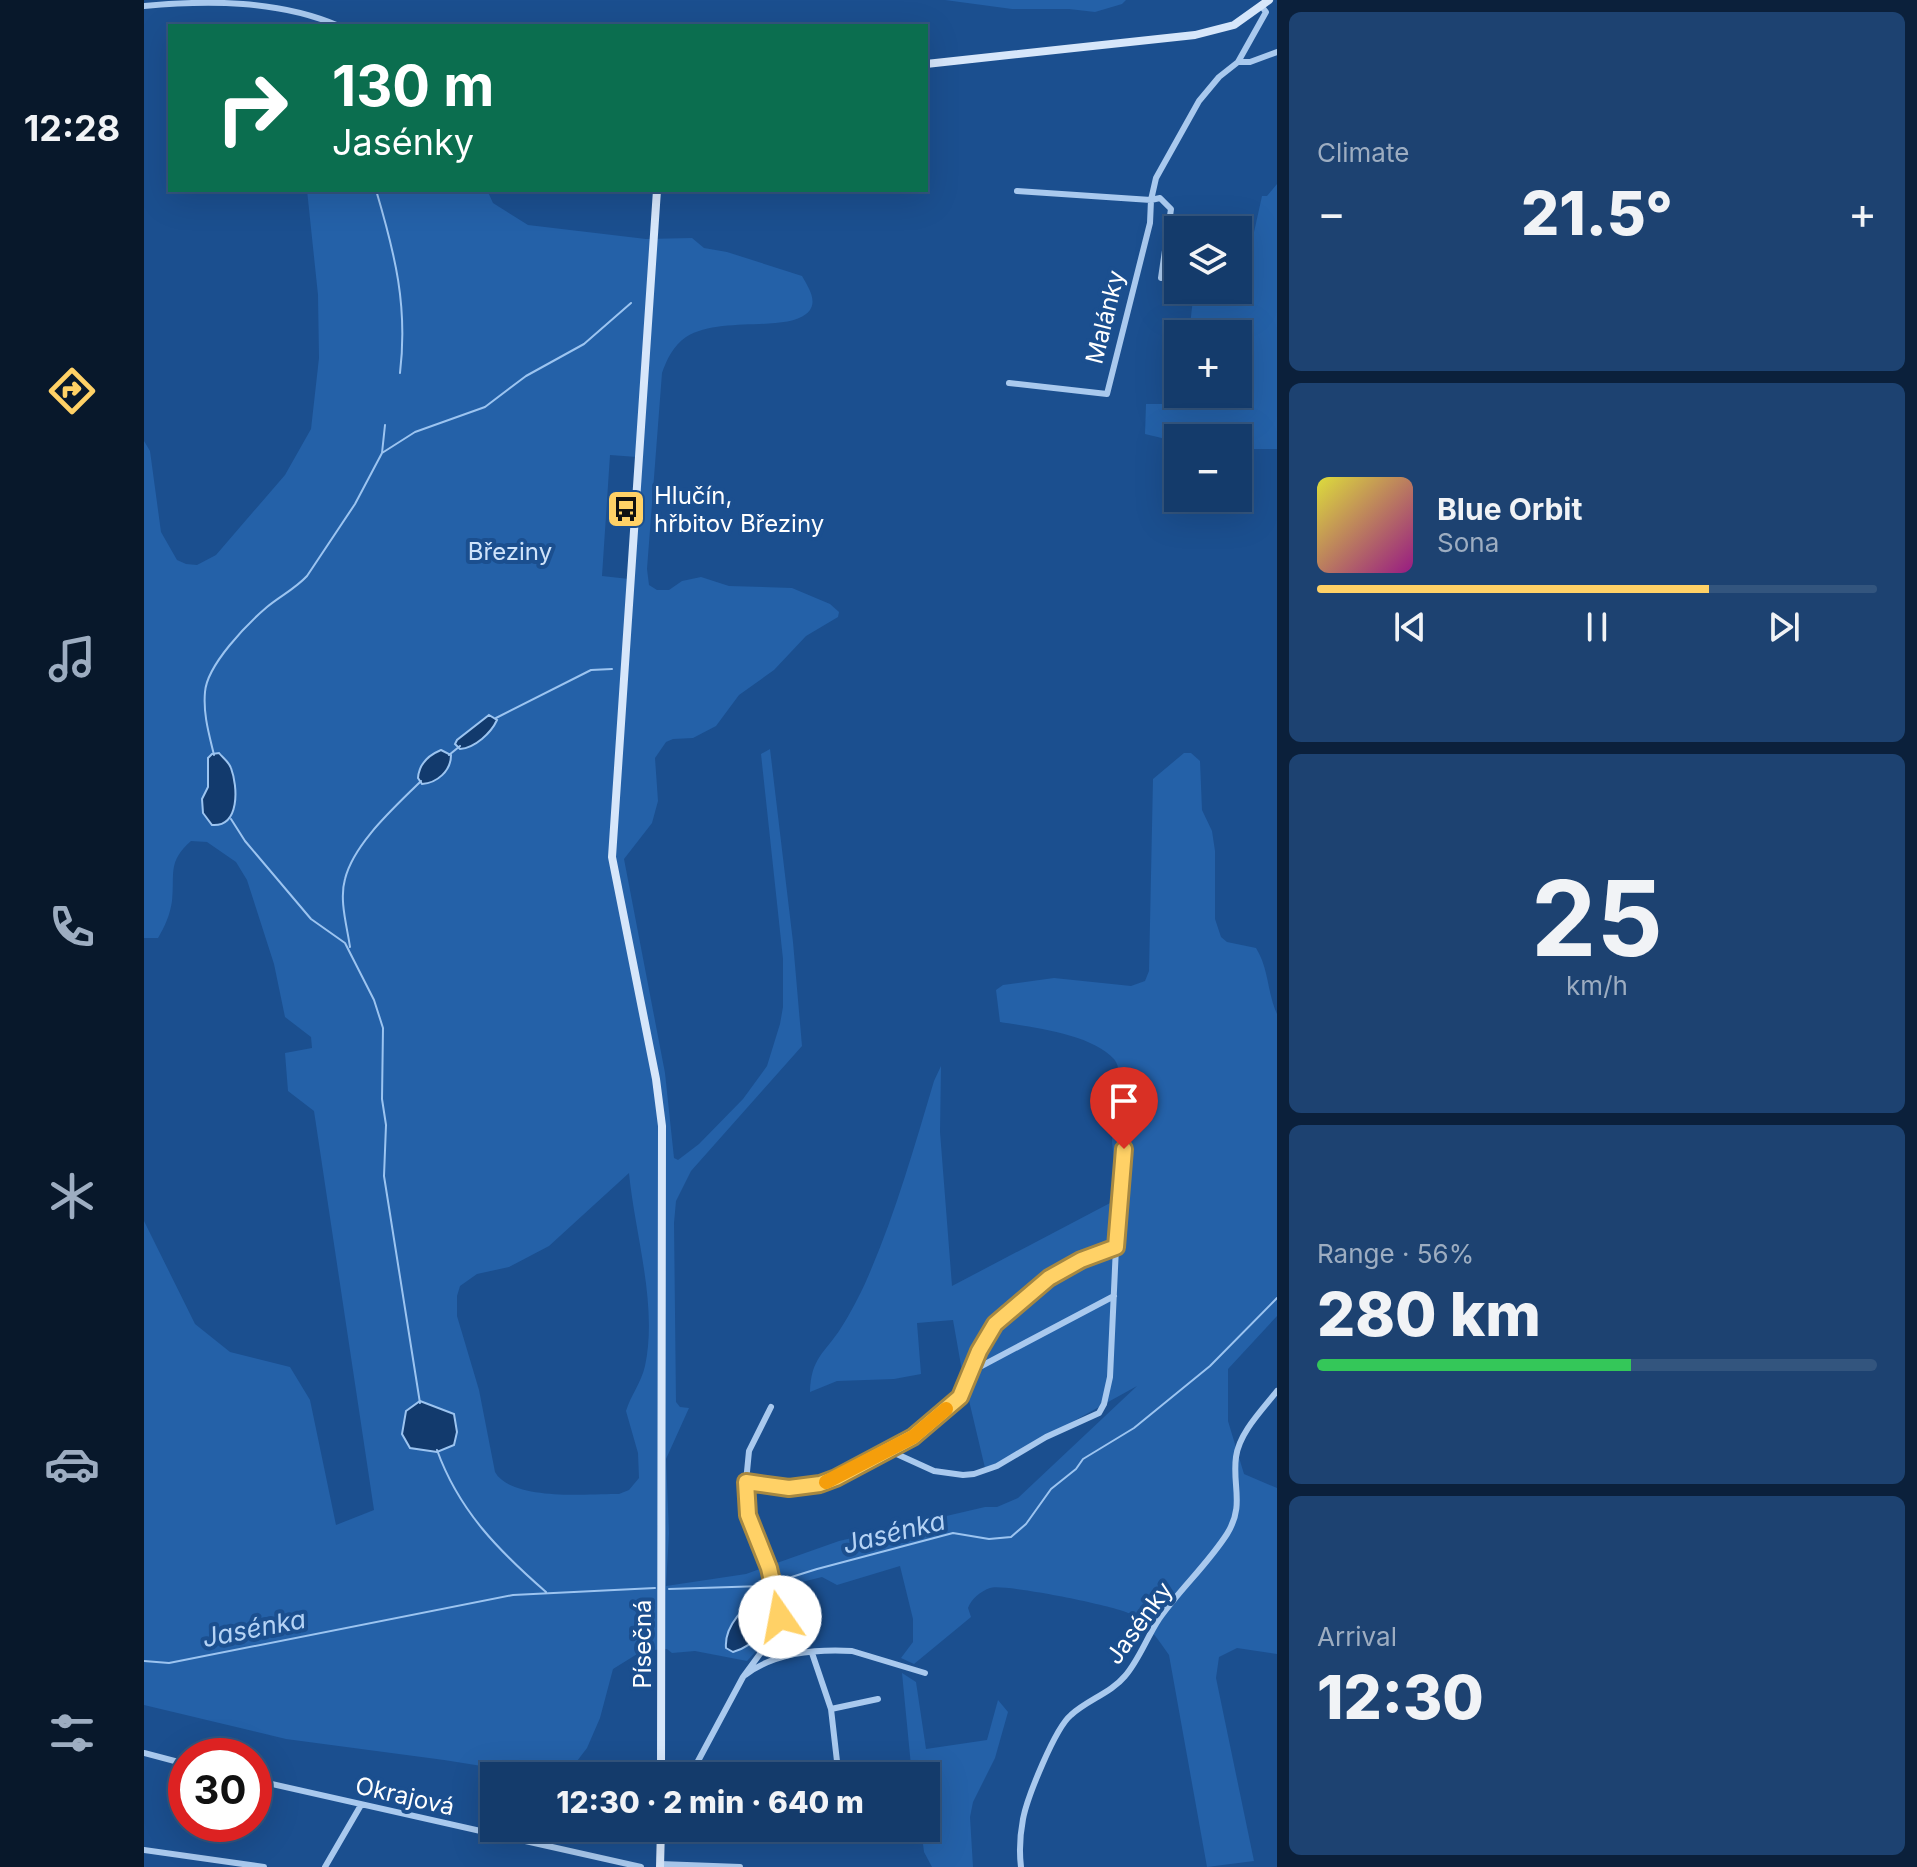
<!DOCTYPE html>
<meta charset="utf-8">
<style>
body{margin:0;font-family:Inter,sans-serif;background:#1d4271;color:#f1f3f6;height:100vh;display:flex;flex-direction:column;font-size:30px;white-space:nowrap}
*{box-sizing:border-box;margin:0}
p{font-size:26px;color:#9dadc1}
.icon{flex:none;width:44px;height:44px;fill:none;stroke:currentColor;stroke-width:2;stroke-linecap:round;stroke-linejoin:round}
.map{position:relative;flex:1;overflow:hidden}
.sheet{display:flex;flex-direction:column;gap:12px;padding:12px;background:#0b203b;width:640px}
.sheet>*{flex:none}
.guide{position:absolute;left:24px;top:24px;width:760px;height:168px;border-radius:0px;box-shadow:0 8px 32px #0002,0 0 0 2px #33557e;background:#0b6e4f;color:#fff;overflow:hidden}
.controls{position:absolute;left:1020px;top:216px;display:grid;gap:16px}
.controls a{display:grid;place-items:center;width:88px;height:88px;border-radius:0px;background:#143b6b;box-shadow:0 8px 32px #0002,0 0 0 2px #33557e;font-size:40px}
.speed{position:absolute;left:24px;top:1738px;display:flex;gap:16px;font-size:40px;font-weight:700;text-align:center}
.speed>*{display:grid;place-content:center;width:104px;height:104px;border-radius:50%;background:#143b6b;box-shadow:0 8px 32px #0002,0 0 0 2px #33557e;line-height:1}
.speed .limit{border:12px solid #d22;background:#fff;color:#111}
.pin{position:absolute;display:grid;place-items:center;width:68px;height:68px;color:#fff;margin:-82px -34px;border-radius:50% 50% 50% 0;rotate:-45deg;box-shadow:0 0 8px #0007}
.pin .icon{rotate:45deg}
.me{position:absolute;width:88px;margin:-44px;rotate:348deg;stroke-linejoin:round;filter:drop-shadow(0 0 6px #0008)}
.turn{display:flex;align-items:center;gap:28px;height:168px;padding:0 32px;font-size:36px}
.turn .icon{width:104px;height:104px;stroke-width:2.5}
.turn b{display:block;font-size:56px;line-height:68px}
.big{font-size:60px;font-weight:800;line-height:1.1}
.sheet .widget{flex:1;display:flex;flex-direction:column;justify-content:center;gap:12px;min-width:0;padding:0 28px;border-radius:12px;background:#1d4271}
.sheet .dial{align-items:center;gap:0}
.dial b{font-size:104px;line-height:1}
.song{display:flex;align-items:center;gap:24px}
.cover{width:96px;height:96px;border-radius:12px;background:linear-gradient(135deg,hsl(60 70% 55%),hsl(310 70% 35%))}
.played{height:8px;border-radius:4px;background:linear-gradient(90deg,#ffd166 70%,#33557e 70%)}
.keys{display:flex;justify-content:space-around;direction:ltr}
.heat{display:flex;justify-content:space-between;align-items:center;font-size:44px;direction:ltr}
.charge{height:12px;border-radius:6px;background:linear-gradient(90deg,#34c759 56%,#33557e 0)}
.trip{position:absolute;left:336px;top:1762px;width:460px;height:80px;border-radius:0px;background:#143b6b;box-shadow:0 8px 32px #0002,0 0 0 2px #33557e;font-weight:800;line-height:80px;text-align:center}
main{display:flex;flex:1;min-height:0}
.tabs{display:flex;flex-direction:column;width:144px;justify-content:space-around;align-items:center;background:#08182b;color:#9dadc1}
.tabs .icon{width:56px;height:56px}
.tabs .on{color:#ffd166}
.tabs b{font-size:36px;color:#f1f3f6}
.map>svg:first-child{display:block}
.green{fill:#2461a8;fill-rule:evenodd}
.water{fill:#123a6d;stroke:#9cc4f0;stroke-width:2}
.lines{fill:none;stroke-linecap:round;stroke-linejoin:round}
.stream{stroke:#9cc4f0;stroke-width:2}
.street{stroke:#a9c9ee;stroke-width:6}
.secondary{stroke:#d6e6fa;stroke-width:8}
.route-casing{stroke:#a68842;stroke-width:20}
.route{stroke:#ffd166;stroke-width:14}
.slow{stroke:#f59e0b;stroke-width:14}
.labels{text-anchor:middle;dominant-baseline:central;stroke-width:8;stroke-linejoin:round;paint-order:stroke}
.street-label{font-size:24px;fill:#fff;stroke:#1b4f8f}
.poi-label{font-size:24px;fill:#fff;stroke:#1b4f8f;text-anchor:start}
.park-label{font-size:24px;fill:#cfe3fa;stroke:#1b4f8f}
.water-label{font-size:26px;font-style:italic;fill:#b5d3f5;stroke:#1b4f8f}
</style>
<main>
<nav class="tabs">
<b>12:28</b>
<svg class="icon on" aria-label="directions" viewBox="0 0 24 24"><path d="M12 3l9 9-9 9-9-9zM9 14v-3h6M13 9l2 2-2 2"/></svg>
<svg class="icon" aria-label="music" viewBox="0 0 24 24"><path d="M9 18V5l10-2v13"/><circle cx="6" cy="18" r="3"/><circle cx="16" cy="16" r="3"/></svg>
<svg class="icon" aria-label="phone" viewBox="0 0 24 24"><path d="M5 4h4l2 5-3 2q2 4 5 5l2-3 5 2v4C11 20 4 13 5 4z"/></svg>
<svg class="icon" aria-label="climate" viewBox="0 0 24 24"><path d="M12 3v18M4 7l16 10M4 17L20 7"/></svg>
<svg class="icon" aria-label="car" viewBox="0 0 24 24"><path d="M5 17H2v-5l4-1 3-4h7l3 4 3 1v5h-3M9 17h6M6 11h13"/><circle cx="7" cy="17" r="2"/><circle cx="17" cy="17" r="2"/></svg>
<svg class="icon" aria-label="filters" viewBox="0 0 24 24"><path d="M4 7h16M4 17h16"/><circle cx="9" cy="7" r="2"/><circle cx="15" cy="17" r="2"/></svg>
</nav>
<div class="map">
<svg width="1133" height="1867" viewBox="0 0 1133 1867">
<rect width="100%" height="100%" fill="#1b4f8f"/>
<path class="green" d="M801 0H982L978 4 951 12 925 9H868Z
M1133 184V449H1094V438H1034V442L1001 434 1002 404H1036L1037 394H1094V334H1045L1050 290H1094V282H1099L1118 196H1123Z
M163 190H343L349 203 384 225 502 239 548 238 560 248 583 252 658 276C664 287 676 303 662 314 640 332 575 316 542 337 529 346 523 359 518 373L503 569 505 585 513 590H525L538 581 557 577 585 586 648 588 686 604 695 612 694 617 662 636 630 670 595 695 572 726 549 738 529 739 522 742 511 758 514 801 508 823 480 859 521 1073 530 1158 534 1160 555 1144 599 1099 623 1066 636 1024 639 1007V959L617 754 626 749 649 942 658 1046 547 1171 532 1201 530 1223 532 1402 536 1407 545 1408 522 1459 525 1533 522 1586 602 1574 695 1541 841 1507H853L874 1498 993 1386 852 1464 841 1468 818 1371 809 1320 773 1323 777 1374 750 1379 693 1381 666 1392C667 1358 680 1354 697 1328 706 1314 716 1295 723 1279 751 1215 770 1148 790 1081L797 1066 796 1132 808 1286 968 1202 972 1184 968 1141 976 1077C975 1071 974 1064 970 1059 948 1034 887 1027 856 1022L852 990 859 985 910 978 987 986 1001 981 1005 971 1009 779 1040 753H1047L1056 761 1058 810 1068 831 1071 851V919L1077 937 1083 942 1112 948C1125 969 1123 992 1133 1014V1316L1084 1369V1421L1100 1474 1133 1488V1654L1093 1648 1075 1657 1072 1678 1110 1861 1063 1867 1025 1655C1015 1641 1003 1622 987 1614 973 1606 859 1583 846 1588 837 1591 827 1599 824 1608L827 1617 770 1664 757 1658 769 1642V1619L756 1566 693 1585 678 1577 634 1588 631 1630 603 1661 551 1651 528 1653 523 1649 498 1651 469 1669 456 1718 443 1748 427 1769 416 1776 394 1775 300 1760 142 1739 0 1705V1221L51 1324 86 1352 146 1367 166 1400 192 1525 230 1510 170 1111 144 1091 141 1053 168 1048 167 1037 141 1017 130 964 103 880 92 862 63 842 47 841C23 862 31 874 28 901 26 915 21 926 14 938H0V441L6 451 17 532 33 560 42 564 53 565 72 555 141 475 167 429 175 358 174 295ZM466 455 493 457 485 579 458 576ZM91 786 87 818 58 799 64 787ZM485 1173C491 1235 514 1305 501 1366 497 1383 487 1395 482 1411L494 1453 495 1478 485 1490 475 1494C445 1494 367 1501 351 1472L335 1390 313 1316V1296L316 1286 333 1274 365 1267 405 1246Z
M758 1673 772 1682 782 1749 843 1740 854 1700 864 1712 851 1758 829 1802 826 1817 829 1867H788L780 1852 777 1828H782V1776H768Z"/>
<path class="water" d="M345 715 353 720C347 733 331 748 316 749L311 744 313 740Z
M297 750 307 755C307 771 293 783 278 784L274 778C275 764 285 755 297 750Z
M75 753C79 758 85 762 87 768 94 787 96 827 68 825L59 813 58 799 64 787V758L68 754Z
M276 1401 310 1414 313 1432 310 1445 293 1452 266 1448 258 1434 262 1411Z
M620 1595 629 1602C627 1625 611 1646 589 1652L582 1648C580 1626 601 1604 620 1595Z"/>
<g class="lines">
<path class="stream" d="M232 190C251 254 264 306 256 373
M238 453 271 432 341 407 382 376 440 344 487 303
M352 718 447 670 468 669
M70 755C65 734 59 714 61 692 63 665 103 624 123 607 136 596 151 589 163 576L211 504 238 453 241 425
M305 755 316 746
M87 819 101 841 167 919 201 943 230 1000 239 1028 238 1099 242 1125 240 1176 276 1403
M206 947C203 926 195 900 201 879 210 843 251 807 277 781
M293 1450C315 1511 355 1551 402 1592
M525 1589 619 1586 673 1569 809 1533 845 1539 867 1537 882 1524 907 1489 932 1469 939 1459 990 1428 1066 1366 1133 1298
M0 1661 25 1663 369 1595 511 1588"/>
<path class="street" d="M0 6C64 0 135 0 195 26
M1094 62H1106L1133 52
M873 191 1007 200 1012 178 1055 101 1075 77 1094 62 1122 12 1118 7
M865 383 963 394 1006 223 1007 200 1016 198 1027 209 1017 278
M828 1371 970 1296
M746 1451 790 1471 819 1475 830 1474 853 1466 902 1437 955 1413 960 1404 966 1377 972 1247
M602 1482 605 1451 627 1407
M668 1653 687 1709 694 1770
M601 1675C630 1653 672 1649 708 1651L781 1673
M687 1709 734 1699
M0 1753 42 1764
M665 1775 724 1764
M546 1776 599 1677 635 1628 636 1617 625 1568 604 1515 602 1482C627 1485 650 1490 675 1484 712 1476 791 1427 815 1398 833 1376 833 1342 854 1322 888 1287 926 1264 972 1247L980 1149
M110 1780 497 1867
M0 1850 120 1867
M516 1864 596 1867
M181 1867 217 1805
M877 1867C875 1851 876 1835 879 1819 883 1798 911 1728 927 1715 943 1700 967 1693 981 1676 995 1660 1003 1637 1015 1619 1036 1589 1063 1565 1083 1534 1101 1505 1088 1486 1092 1457 1095 1433 1118 1410 1133 1391"/>
<path class="secondary" d="M782 64 1051 35 1090 25 1125 0
M513 190 468 857 512 1079 518 1126 517 1776
M516 1867 517 1828"/>
</g>
<g class="lines">
<g class="route-casing">
<path id="route" d="M636 1617 625 1568 604 1515 602 1482 645 1488 676 1484 692 1478 769 1437 816 1397 835 1351 851 1324 905 1278 937 1260 972 1247 980 1149"/>
</g>
<use href="#route" class="route"/>
<path class="slow" d="M682 1482 769 1437 802 1409"/>
</g>
<defs>
<g id="bus-square" transform="scale(2)"><rect x="-9" y="-9" width="18" height="18" rx="4" fill="#ffd166" stroke="#1b4f8f"/><path d="M-5-6H5V4H4V6H2V4H-2V6H-4V4H-5ZM-3.5-4V0h7V-4ZM-3.5 1.2v1.5H-2V1.2ZM2 1.2v1.5H3.5V1.2Z" fill="#111"/></g>
</defs>
<g fill-rule="evenodd">
<use href="#bus-square" x="482" y="509"/>
</g>
<g class="labels">
<g class="street-label">
<text transform="translate(961 317) rotate(-76)">Malánky</text>
<text transform="translate(995 1623) rotate(-54)">Jasénky</text>
<text transform="translate(498 1644) rotate(-90)">Písečná</text>
<text transform="translate(261 1796) rotate(13)">Okrajová</text>
</g>
<g class="poi-label">
<text x="510" y="495">Hlučín,<tspan x="510" dy="28">hřbitov Březiny</tspan></text>
</g>
<g class="park-label">
<text x="366" y="551">Březiny</text>
</g>
<g class="water-label">
<text transform="translate(750 1532) rotate(-14)">Jasénka</text>
<text transform="translate(110 1628) rotate(-11)">Jasénka</text>
</g>
</g>
</svg>
<div class="controls">
<a><svg class="icon" aria-label="layers" viewBox="0 0 24 24"><path d="M12 4l9 5-9 5-9-5zM3 14l9 5 9-5"/></svg></a>
<a>+</a>
<a>−</a>
</div>
<div class="speed"><div class="limit">30</div></div>
<div class="pin" style="left:980px;top:1149px;background:#d93025"><svg class="icon" aria-label="arrive" viewBox="0 0 24 24"><path d="M6 21V4h12l-3 4 3 4H6"/></svg></div>
<svg class="me" style="left:636px;top:1617px" viewBox="-20 -20 40 40"><circle r="19" fill="#fff"/><path d="M0-13L10 11 0 6-10 11z" fill="#ffd166"/></svg>
<div class="trip">12:30 · 2 min · 640 m</div>
<div class="guide">
<div class="turn"><svg class="icon" aria-label="right" viewBox="0 0 24 24"><path d="M7 20v-9h11M14 6l5 5-5 5"/></svg><div><b>130 m</b>Jasénky</div></div>
</div>
</div>
<section class="sheet">
<div class="widget"><p>Climate</p>
<div class="heat"><a>−</a><b class="big">21.5°</b><a>+</a></div>
</div>
<div class="widget">
<div class="song"><i class="cover"></i><div><b>Blue Orbit</b><p>Sona</p></div></div>
<div class="played"></div>
<div class="keys"><svg class="icon" aria-label="previous" viewBox="0 0 24 24"><path d="M18 5L8 12l10 7zM5 5v14"/></svg><svg class="icon" aria-label="pause" viewBox="0 0 24 24"><path d="M8 5v14M16 5v14"/></svg><svg class="icon" aria-label="next" viewBox="0 0 24 24"><path d="M6 5l10 7-10 7zM19 5v14"/></svg></div>
</div>
<div class="widget dial"><b>25</b><p>km/h</p></div>
<div class="widget"><p>Range · 56%</p><b class="big">280 km</b><div class="charge"></div></div>
<div class="widget"><p>Arrival</p><b class="big">12:30</b></div>
</section>
</main>
